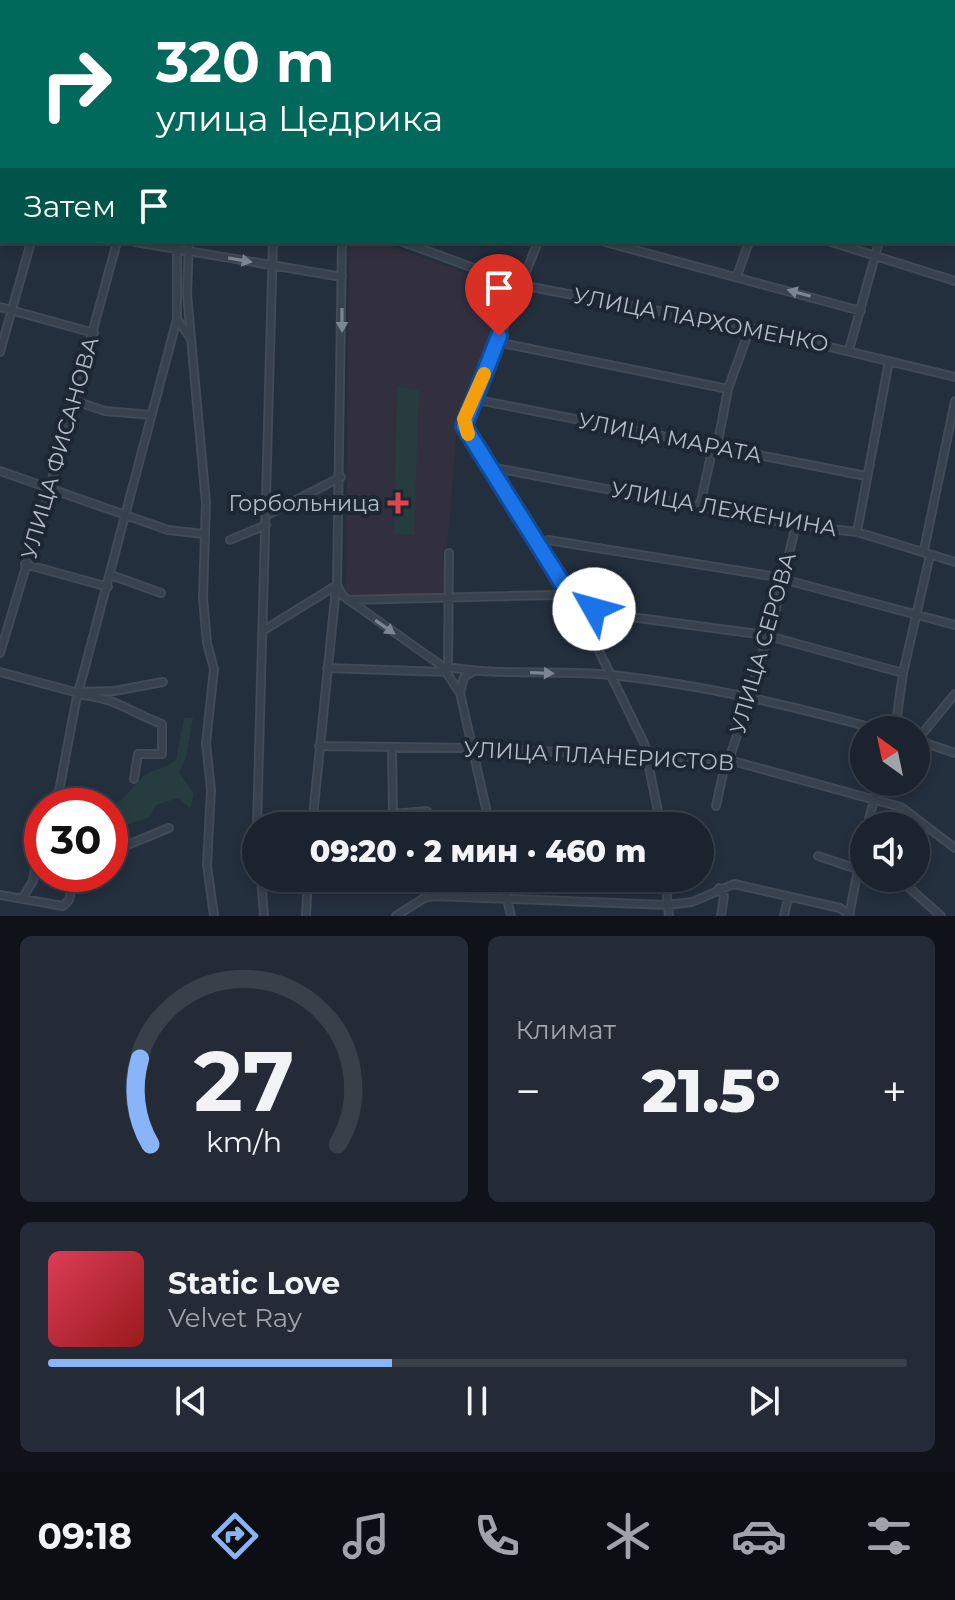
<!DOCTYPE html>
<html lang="ru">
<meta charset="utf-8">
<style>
body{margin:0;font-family:Montserrat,sans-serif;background:#242b36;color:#f1f3f6;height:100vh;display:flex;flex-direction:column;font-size:30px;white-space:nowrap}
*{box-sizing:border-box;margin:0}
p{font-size:26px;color:#a0a4aa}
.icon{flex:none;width:44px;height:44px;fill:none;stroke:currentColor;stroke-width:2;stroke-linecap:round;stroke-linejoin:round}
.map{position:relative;height:916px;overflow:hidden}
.details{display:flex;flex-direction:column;gap:20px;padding:20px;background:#0f1319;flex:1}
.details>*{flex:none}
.guide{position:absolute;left:0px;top:0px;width:956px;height:244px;box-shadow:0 4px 12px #0003,0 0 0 2px #39404a;background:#00695c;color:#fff;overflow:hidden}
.needle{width:52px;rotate:327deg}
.tools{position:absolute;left:850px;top:716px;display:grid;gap:16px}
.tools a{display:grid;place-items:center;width:80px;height:80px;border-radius:50%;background:#1b232e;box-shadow:0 4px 12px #0003,0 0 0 2px #39404a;font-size:40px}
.speed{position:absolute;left:24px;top:788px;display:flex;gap:16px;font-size:40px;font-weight:700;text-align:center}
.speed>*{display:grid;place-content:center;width:104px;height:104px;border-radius:50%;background:#1b232e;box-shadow:0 4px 12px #0003,0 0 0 2px #39404a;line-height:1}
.speed .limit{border:12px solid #d22;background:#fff;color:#111}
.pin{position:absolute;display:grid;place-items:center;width:68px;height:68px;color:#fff;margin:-82px -34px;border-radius:50% 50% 50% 0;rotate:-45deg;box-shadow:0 0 8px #0007}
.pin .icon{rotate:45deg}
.me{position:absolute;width:88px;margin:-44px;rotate:308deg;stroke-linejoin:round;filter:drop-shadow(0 0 6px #0008)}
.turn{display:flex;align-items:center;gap:28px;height:168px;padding:0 24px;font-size:36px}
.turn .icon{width:104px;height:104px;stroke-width:2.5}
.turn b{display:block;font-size:56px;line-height:68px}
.then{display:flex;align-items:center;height:76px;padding:0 24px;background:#0003;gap:16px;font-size:30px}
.big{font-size:60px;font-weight:800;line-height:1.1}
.details .card{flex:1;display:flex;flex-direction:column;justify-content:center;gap:12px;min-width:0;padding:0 28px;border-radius:12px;background:#242b36}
.details .dial{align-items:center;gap:0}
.dial svg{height:208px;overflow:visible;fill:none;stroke:#39404a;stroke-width:7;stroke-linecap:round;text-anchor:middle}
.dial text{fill:#f1f3f6;stroke:none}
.song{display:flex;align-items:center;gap:24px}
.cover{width:96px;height:96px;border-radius:12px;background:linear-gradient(135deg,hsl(350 70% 55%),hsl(0 70% 35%))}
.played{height:8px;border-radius:4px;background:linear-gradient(90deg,#8ab4f8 40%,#39404a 40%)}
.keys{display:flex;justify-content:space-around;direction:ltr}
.heat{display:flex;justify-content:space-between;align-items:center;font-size:44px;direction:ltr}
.details .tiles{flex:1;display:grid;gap:20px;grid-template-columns:1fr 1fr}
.card:last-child{grid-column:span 2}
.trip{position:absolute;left:242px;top:812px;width:472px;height:80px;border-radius:40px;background:#1b232e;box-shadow:0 4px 12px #0003,0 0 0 2px #39404a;font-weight:800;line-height:80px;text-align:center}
.tab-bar{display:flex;height:128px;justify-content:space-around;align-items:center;background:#0b0e12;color:#a0a4aa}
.tab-bar .icon{width:56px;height:56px}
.tab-bar .current{color:#8ab4f8}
.tab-bar b{font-size:36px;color:#f1f3f6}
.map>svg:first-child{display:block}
.medical{fill:#32303f}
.green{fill:#263c3f}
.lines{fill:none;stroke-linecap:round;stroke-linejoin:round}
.minor-casing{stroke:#414a57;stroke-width:10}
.minor{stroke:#38414e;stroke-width:6}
.oneway{fill:#7c8592}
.route-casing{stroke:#114b97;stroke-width:20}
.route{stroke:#1a73e8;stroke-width:14}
.slow{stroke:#f59e0b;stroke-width:14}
.health-dot{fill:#e0444e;stroke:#1d2633;stroke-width:3}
.labels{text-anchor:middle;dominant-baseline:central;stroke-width:8;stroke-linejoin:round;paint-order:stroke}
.street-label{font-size:22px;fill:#b4bcc9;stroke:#1d2633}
.poi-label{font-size:22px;fill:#b4bcc9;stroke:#1d2633;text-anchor:end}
</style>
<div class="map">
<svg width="955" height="916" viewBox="0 0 955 916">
<rect width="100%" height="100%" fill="#242f3e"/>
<path class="medical" d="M349 242H380L512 290 458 415 443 596 355 597 346 592Z"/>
<path class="green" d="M397 386 419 390 414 535 394 534Z
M184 718H193L186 758 179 772 194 794 190 808 178 798 156 805 150 817 110 831V807C127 800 131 786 145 775 154 769 166 768 176 760Z"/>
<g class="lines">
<g class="minor-casing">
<path id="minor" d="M51 0 58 2
M267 0 274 2
M189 2V0
M207 2V0
M348 2 349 0
M627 2 628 0
M746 2V0
M0 64 2 65
M954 130H955
M954 210 955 211
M135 242 342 277
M189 242 187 294 206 503 203 598 207 643 214 669 206 743 211 790 207 865 214 916
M342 242 337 585 343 596 442 666 460 693 490 826
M403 242 520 285 750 328 955 377
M538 242 464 426 579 610 644 743 661 826
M605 242 861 311
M831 242 955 281
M737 276 749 242
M0 307 94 333
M177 319 191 339
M497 342 728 389
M849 350 879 242
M0 352 31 242
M473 399 866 476
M75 401 105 411 152 415
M717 447 728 389 750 328
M490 467 796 525 857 532 955 562
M0 471 168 530 204 534
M700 506 713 446
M267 515 341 477
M857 532 889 361
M230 540 266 525
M537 543 548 540 771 576 955 625
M924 550 955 401
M25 564 108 587
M111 575 161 593
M348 600 554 595 567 588
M579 610 765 635 903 673
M264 630 337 585
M0 653 50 487 117 242
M442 666C498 677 556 669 612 675 704 685 793 706 881 730
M327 668 446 672
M448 668 449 553
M0 672 75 692 114 691 163 682
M460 693 464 677 474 671
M80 695C115 697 131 713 162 724V754H138L134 779
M895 730 903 673 930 555
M916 740 955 753
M917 740 955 694
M319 746 473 748 729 760 901 807 955 848
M392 748 393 814
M729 760 773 620 796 525
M53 806 57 802 76 701 177 319V242
M716 806 726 760
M257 826 273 242
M312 826 336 588
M381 826 393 814 427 811
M867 826 879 782
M110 852 169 828
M818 856 857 869
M261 878 264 916
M502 878 511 916
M665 878 669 916
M898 878 941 916
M321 887 330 878
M719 888 724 896 721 916
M0 895 63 906 69 900 75 874
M438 896 442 878
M22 899 33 881 42 827
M306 916 308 878
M396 916 424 898 434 896 667 905 692 902 734 884 840 908 850 916
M784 916 788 898
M849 916 864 838"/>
</g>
<use href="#minor" class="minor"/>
</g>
<defs><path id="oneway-solid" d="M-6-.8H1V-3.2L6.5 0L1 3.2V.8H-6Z" transform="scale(2)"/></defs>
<g class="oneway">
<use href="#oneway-solid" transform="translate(240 260) rotate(10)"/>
<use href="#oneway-solid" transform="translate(799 293) rotate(-164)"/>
<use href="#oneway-solid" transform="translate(342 320) rotate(90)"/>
<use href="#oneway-solid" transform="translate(385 627) rotate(35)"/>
<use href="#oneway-solid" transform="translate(542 673) rotate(2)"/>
</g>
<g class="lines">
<g class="route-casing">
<path id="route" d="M499 336 464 426 579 610 594 609"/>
</g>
<use href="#route" class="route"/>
<path class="slow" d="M468 434 464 419 484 374"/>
</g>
<path class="health-dot" d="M394 491h8v8h8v8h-8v8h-8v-8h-8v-8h8z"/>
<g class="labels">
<g class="street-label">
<text transform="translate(701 320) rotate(11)">УЛИЦА ПАРХОМЕНКО</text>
<text transform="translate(670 438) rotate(11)">УЛИЦА МАРАТА</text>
<text transform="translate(60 448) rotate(-74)">УЛИЦА ФИСАНОВА</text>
<text transform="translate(724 509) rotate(10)">УЛИЦА ЛЕЖЕНИНА</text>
<text transform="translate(763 643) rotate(-74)">УЛИЦА СЕРОВА</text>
<text transform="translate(599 756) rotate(3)">УЛИЦА ПЛАНЕРИСТОВ</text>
</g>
<g class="poi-label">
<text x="380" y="503">Горбольница</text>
</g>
</g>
</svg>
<div class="tools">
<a><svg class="needle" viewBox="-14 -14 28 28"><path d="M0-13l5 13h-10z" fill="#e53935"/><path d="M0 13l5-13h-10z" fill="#a0a4aa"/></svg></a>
<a><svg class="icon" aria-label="sound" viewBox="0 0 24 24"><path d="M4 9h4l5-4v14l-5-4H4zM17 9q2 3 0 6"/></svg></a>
</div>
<div class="speed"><div class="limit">30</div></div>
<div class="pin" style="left:499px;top:336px;background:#d93025"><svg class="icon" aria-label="arrive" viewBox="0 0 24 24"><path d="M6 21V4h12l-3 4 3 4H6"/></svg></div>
<svg class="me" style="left:594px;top:609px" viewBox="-20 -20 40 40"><circle r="19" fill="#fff"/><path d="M0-13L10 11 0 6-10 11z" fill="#1a73e8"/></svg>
<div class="trip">09:20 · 2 мин · 460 m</div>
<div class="guide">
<div class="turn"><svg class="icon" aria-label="right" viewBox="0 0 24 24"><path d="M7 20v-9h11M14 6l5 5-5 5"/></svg><div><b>320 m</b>улица Цедрика</div></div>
<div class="then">Затем<svg class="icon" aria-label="arrive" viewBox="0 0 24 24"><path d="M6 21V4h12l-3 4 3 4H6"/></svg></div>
</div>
</div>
<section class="details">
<div class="tiles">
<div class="card dial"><svg viewBox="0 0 100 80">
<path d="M14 69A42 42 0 1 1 86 69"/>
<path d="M14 69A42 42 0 0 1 10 36" stroke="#8ab4f8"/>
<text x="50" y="56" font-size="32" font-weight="700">27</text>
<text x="50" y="72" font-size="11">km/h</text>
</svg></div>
<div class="card"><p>Климат</p>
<div class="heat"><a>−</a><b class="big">21.5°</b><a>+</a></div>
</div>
<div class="card">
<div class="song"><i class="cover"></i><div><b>Static Love</b><p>Velvet Ray</p></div></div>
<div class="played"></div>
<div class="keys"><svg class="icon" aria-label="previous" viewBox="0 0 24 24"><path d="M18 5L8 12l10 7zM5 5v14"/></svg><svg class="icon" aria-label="pause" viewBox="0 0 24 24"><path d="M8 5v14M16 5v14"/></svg><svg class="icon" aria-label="next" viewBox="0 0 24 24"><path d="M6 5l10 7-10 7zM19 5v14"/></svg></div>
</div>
</div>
</section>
<nav class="tab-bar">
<b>09:18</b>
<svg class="icon current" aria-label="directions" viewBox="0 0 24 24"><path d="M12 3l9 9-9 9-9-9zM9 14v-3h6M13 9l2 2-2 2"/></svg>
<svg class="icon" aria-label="music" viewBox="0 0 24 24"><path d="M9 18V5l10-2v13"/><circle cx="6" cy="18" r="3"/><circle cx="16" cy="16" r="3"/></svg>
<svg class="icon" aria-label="phone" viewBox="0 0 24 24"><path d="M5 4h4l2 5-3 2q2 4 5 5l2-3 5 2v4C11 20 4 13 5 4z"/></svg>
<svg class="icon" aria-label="climate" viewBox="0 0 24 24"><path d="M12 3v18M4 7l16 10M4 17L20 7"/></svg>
<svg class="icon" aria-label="car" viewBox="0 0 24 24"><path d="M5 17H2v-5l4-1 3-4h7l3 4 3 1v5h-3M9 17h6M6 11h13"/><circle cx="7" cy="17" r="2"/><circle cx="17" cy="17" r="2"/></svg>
<svg class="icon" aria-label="filters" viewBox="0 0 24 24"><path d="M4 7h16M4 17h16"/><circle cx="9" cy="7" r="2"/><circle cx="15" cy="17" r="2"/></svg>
</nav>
